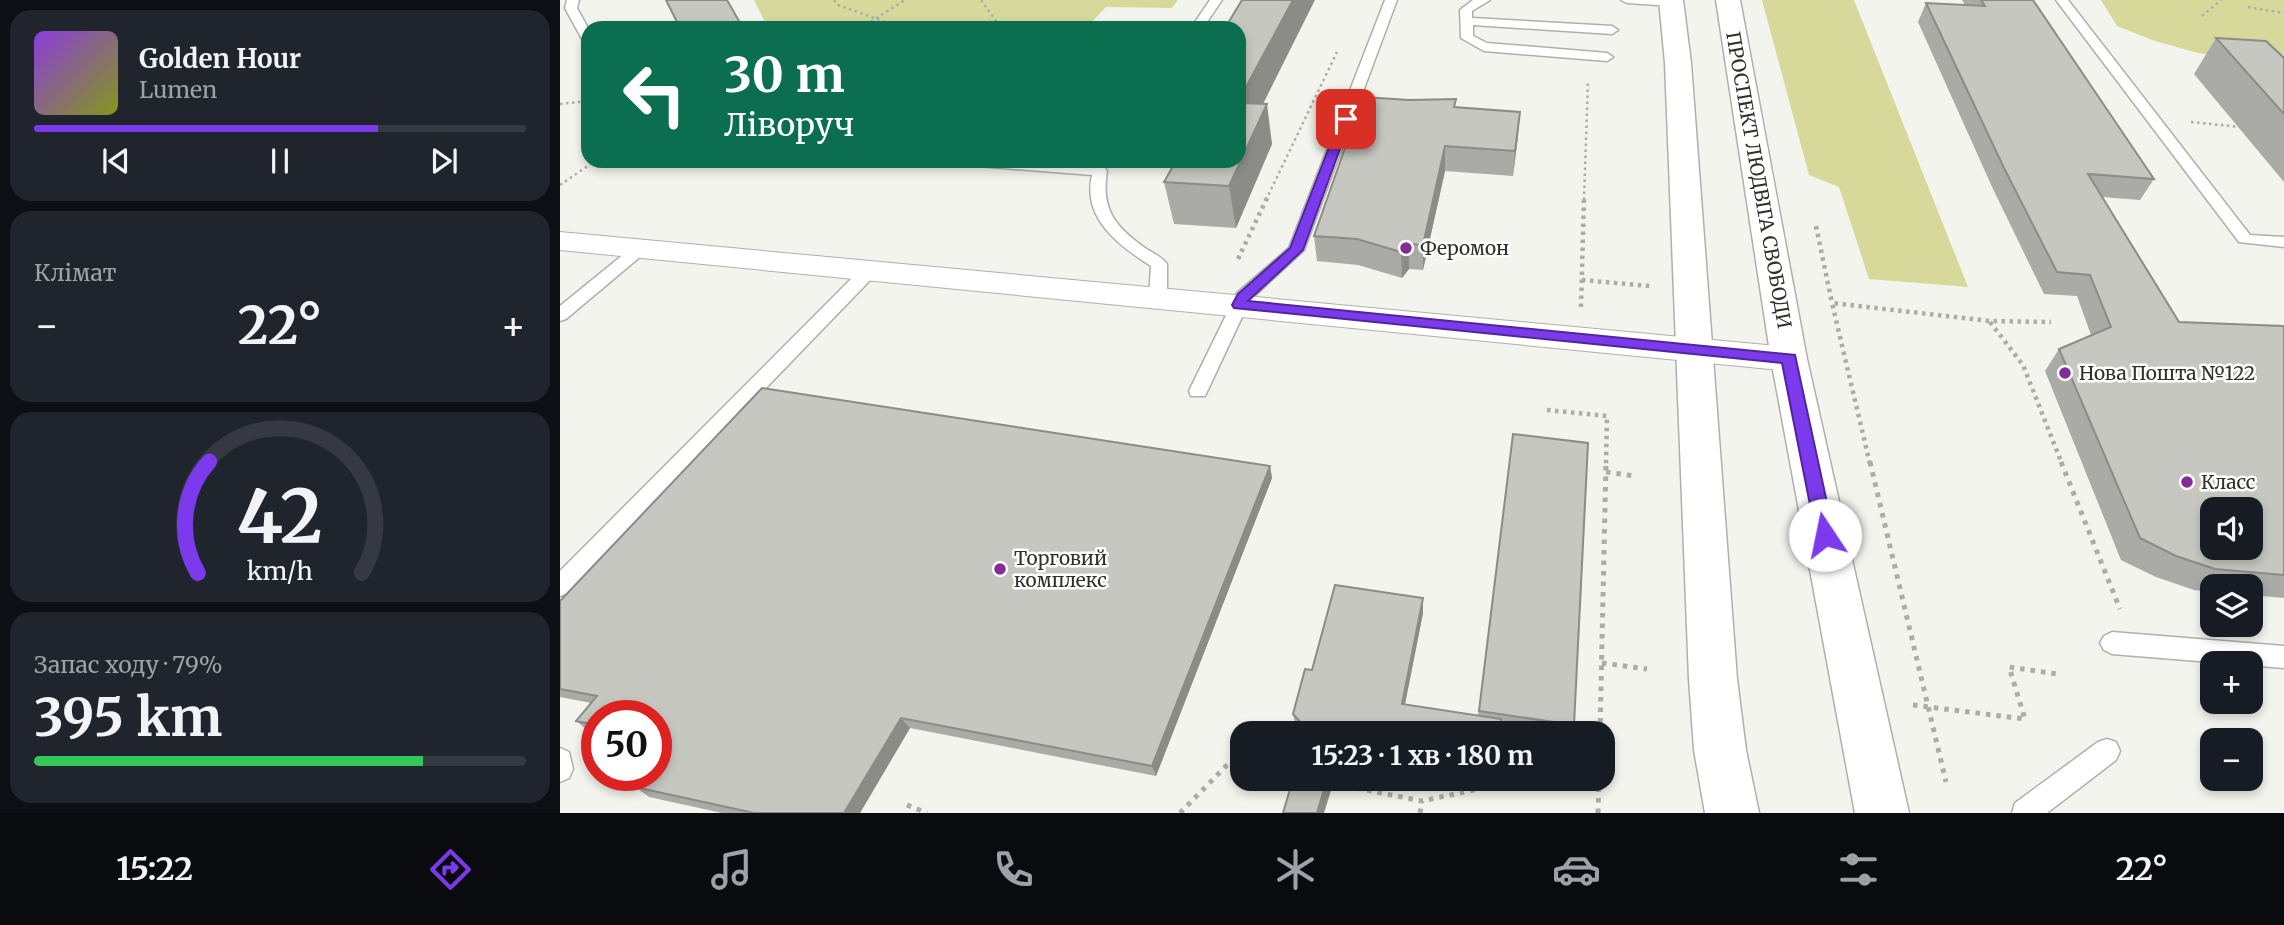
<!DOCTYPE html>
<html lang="uk">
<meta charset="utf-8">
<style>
body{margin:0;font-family:Merriweather,serif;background:#20242c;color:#f1f3f6;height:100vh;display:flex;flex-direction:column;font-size:26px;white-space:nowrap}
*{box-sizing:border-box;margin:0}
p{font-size:23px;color:#9ea1a6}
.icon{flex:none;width:38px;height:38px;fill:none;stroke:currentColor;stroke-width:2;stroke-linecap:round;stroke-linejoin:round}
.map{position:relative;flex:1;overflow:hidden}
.details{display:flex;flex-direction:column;gap:10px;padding:10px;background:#0d0f14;width:560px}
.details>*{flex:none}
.hud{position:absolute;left:21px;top:21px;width:665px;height:147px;border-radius:21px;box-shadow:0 4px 10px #0003;background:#0b6e4f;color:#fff;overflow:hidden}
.fabs{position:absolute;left:1640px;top:497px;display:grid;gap:14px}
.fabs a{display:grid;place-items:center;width:63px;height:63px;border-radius:14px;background:#171b24;box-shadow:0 4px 10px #0003;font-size:35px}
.speed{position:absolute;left:21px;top:700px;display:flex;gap:14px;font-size:35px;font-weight:700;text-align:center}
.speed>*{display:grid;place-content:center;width:91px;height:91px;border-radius:50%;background:#171b24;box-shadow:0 4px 10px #0003;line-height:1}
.speed .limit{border:10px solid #d22;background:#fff;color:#111}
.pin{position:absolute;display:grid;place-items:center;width:60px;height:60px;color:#fff;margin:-30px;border-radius:14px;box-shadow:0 4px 10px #0006}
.me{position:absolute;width:77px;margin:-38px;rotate:349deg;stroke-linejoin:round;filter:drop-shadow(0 0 5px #0008)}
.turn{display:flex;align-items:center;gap:24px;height:147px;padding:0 28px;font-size:32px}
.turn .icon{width:91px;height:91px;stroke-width:2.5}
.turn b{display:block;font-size:49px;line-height:60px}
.big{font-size:52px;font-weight:700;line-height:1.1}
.details .tile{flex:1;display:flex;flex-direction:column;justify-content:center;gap:10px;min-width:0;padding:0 24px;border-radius:21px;background:#20242c}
.details .dial{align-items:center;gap:0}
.dial svg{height:182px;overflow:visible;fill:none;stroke:#363941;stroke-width:7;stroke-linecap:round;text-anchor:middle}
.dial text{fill:#f1f3f6;stroke:none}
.song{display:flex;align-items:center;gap:21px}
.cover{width:84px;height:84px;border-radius:10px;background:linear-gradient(135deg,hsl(270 70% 55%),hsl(70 70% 35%))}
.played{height:7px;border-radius:4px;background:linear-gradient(90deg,#7c3aed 70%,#363941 70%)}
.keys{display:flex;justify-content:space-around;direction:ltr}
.heat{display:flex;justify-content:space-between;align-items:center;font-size:38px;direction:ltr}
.charge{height:10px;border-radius:5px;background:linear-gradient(90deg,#34c759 79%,#363941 0)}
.trip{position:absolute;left:670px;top:721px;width:385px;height:70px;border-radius:21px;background:#171b24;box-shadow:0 4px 10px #0003;font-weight:700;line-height:70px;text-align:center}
.tab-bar{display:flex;height:112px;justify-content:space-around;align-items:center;background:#090b0e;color:#9ea1a6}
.tab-bar .icon{width:49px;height:49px}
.tab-bar .on{color:#7c3aed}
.tab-bar b{font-size:32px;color:#f1f3f6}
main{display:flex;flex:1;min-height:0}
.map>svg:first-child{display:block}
.green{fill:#d6d99a}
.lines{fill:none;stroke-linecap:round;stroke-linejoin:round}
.lane-casing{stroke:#b0b0aa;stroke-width:3}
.street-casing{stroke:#b0b0aa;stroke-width:2}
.secondary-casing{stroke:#b0b0aa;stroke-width:3}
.path-far2{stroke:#adada8;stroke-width:2.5;stroke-dasharray:2.5 3.5;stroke-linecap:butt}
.path-far1{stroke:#adada8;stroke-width:4.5;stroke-dasharray:3.5 4.5;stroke-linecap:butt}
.path{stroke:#adada8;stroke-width:5;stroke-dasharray:4.5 6;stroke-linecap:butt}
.lane{fill:#fff;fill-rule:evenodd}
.street{fill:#fff;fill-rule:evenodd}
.secondary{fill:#fff;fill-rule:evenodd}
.wall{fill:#aaaba6}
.shaded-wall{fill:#8b8b87}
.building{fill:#c6c7c1;stroke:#8b8b87;stroke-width:2;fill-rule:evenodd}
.route{fill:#7c3aed;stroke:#51269a;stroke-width:2}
.poi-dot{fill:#852b97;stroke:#fffffe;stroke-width:2.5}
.labels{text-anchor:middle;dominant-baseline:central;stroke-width:5;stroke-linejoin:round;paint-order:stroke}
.street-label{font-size:19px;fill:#2f2f2d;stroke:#fffffe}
.poi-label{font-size:19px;fill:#2f2f2d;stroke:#fffffe;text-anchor:start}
</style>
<main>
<section class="details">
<div class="tile">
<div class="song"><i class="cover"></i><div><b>Golden Hour</b><p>Lumen</p></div></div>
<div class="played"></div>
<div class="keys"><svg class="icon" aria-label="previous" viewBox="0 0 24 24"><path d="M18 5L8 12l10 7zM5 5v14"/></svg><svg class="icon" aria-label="pause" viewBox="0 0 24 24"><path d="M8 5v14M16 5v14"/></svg><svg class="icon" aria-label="next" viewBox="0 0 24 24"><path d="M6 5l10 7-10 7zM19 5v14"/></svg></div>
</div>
<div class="tile"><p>Клімат</p>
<div class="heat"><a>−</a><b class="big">22°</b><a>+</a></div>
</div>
<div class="tile dial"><svg viewBox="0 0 100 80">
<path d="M14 69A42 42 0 1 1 86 69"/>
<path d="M14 69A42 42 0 0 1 19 20" stroke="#7c3aed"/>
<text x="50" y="56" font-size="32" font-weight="700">42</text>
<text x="50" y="72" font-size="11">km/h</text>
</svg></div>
<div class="tile"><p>Запас ходу · 79%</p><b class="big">395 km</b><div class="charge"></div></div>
</section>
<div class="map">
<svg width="1724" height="813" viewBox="0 0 1724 813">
<rect width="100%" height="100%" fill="#f4f4ee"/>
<path class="green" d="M194 0H618L612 8 546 7 526 28H208Z
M1202 0H1294L1408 287 1309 279 1279 187 1249 175Z
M1541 0H1724V55L1689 61 1638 53 1595 41 1557 26Z"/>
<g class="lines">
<g class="lane-casing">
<path id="lane" d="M7 0H19L17 8 28 28V43L22 39 5 8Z
M650 0H662L643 28H631Z
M825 0H837L744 250 690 300 645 396H631L629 391 677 293 729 248Z
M913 0H930L912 11V18L1052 26 1058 30 1052 34 913 25V36L927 43 1047 53 1053 57 1047 61 924 51 901 38 900 10Z
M1061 0H1114L1118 3 1112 6 1067 3Z
M1496 0H1508L1690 235 1724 237V247L1679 242Z
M398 161H464L545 168 547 171C541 209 554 226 585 248 593 253 602 257 607 264V298L604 302 598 304 589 298 591 266C558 245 522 218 532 175L405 165Z
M81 243 89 248 87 251 6 319 0 321V306L75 245Z
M311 264 319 269 317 273 8 593 0 596V571L305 265Z
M1552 632 1724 646V668L1552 654 1544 650 1540 643 1544 636Z
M1547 739 1556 742 1560 751 1556 760 1487 813H1452L1455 803 1538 742Z
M0 748 9 752 13 769 9 778 0 782Z"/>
</g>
<g class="street-casing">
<path id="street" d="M0 232 1229 347 1241 351 1247 359 1241 367 1229 371 0 250Z"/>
</g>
<g class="secondary-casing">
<path id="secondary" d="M1099 0H1123L1131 63 1177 679 1186 750 1199 813H1145L1134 750 1129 679 1105 63Z
M1156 0H1180L1247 359 1349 813H1295L1211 359Z"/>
</g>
<path class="path-far2" d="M274 0 278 5 342 28
M421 0 441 28
M1688 7 1724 13
M1642 16 1661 0
M301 28 345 0
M0 104 28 101
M1631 122 1681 127
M0 185 35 161
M706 200 777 52
M1024 200 1028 81"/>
<path class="path-far1" d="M1256 226 1272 303
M678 259 707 198
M1022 280 1090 286
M1021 307 1024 198
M1430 322 1463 365 1502 464
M987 410 1047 416 1046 464
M1310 464 1272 303 1430 321 1491 322"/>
<path class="path" d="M1310 462 1386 782
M1501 462 1560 609
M1046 472 1075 476
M1042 663 1087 669
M1353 705 1465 719 1449 667 1497 674
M1040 733 1046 462
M766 782 862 801 966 779
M347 805 367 813
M620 813 669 763 682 766
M860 813 862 801
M1038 813 1039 779"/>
<use href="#lane" class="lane"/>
<use href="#street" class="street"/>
<use href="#secondary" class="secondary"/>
</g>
<path class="wall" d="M1402 0H1473L1594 179 1580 200 1542 197 1619 322 1724 326V598L1690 595V586H1652V592L1634 590 1596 577 1561 560 1485 371 1499 349 1531 335 1517 296 1484 294 1433 189 1358 22 1366 3 1405 5Z
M1656 38 1724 58V182L1634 74Z
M703 104 712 144 676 228 614 224 604 182Z
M896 107 958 136 953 176 885 171 863 270 849 269 842 278 798 265 757 261 754 236Z
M953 434 1014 725 1012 733H948L940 732V733H741L736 727 733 714 752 670 863 598V613L845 705 918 715Z
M710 466 712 478 596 776 350 728 300 813H162L89 797 75 787 106 747 96 745V716H37V733L30 732 16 721 31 703 0 697V601Z"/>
<path class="shaded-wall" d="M733 0H755L684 142 679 111V100Z
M707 104 712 144 676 228 669 186Z
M960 112 958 136 953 176 955 151Z
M885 146V171L863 270V245Z
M849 244V269L842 278 841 252Z
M710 466 712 478 596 776 592 766Z
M863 598V613L842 718V704Z
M341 718 350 728 300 813H284Z
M767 779H770L772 787 764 813H757Z"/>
<path class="building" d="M106 0H167L183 28H120Z
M682 0H733L679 100V28H665Z
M1421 0H1473L1594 179 1528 174 1619 322 1724 326V575L1655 569 1616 556 1580 538 1499 349 1551 327 1530 275 1497 272 1444 168 1366 3 1425 6ZM1652 509H1690V548H1652Z
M1656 38 1706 41 1724 58V114Z
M803 97 849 100 896 99 894 107 960 112 955 151 885 146 863 245 849 244 841 252 797 239 754 236Z
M679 103 707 104 669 186 604 182 616 161H679Z
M202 388 710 466 592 766 341 718 284 813H194L75 787 85 775H96V760L111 740 96 737V716H37V725L16 721 37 696 0 689V601Z
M953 434 1028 443 1014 725 919 711Z
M775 585 863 598 842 704 941 719 940 733H750L733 714 745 669 752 670Z
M733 779H767L757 813H723Z"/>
<path class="route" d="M786 116 791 119 743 250 688 301 1235 355 1274 535 1271 540 1265 542 1258 540 1256 535 1222 363 674 308 672 305 678 294 730 248 780 119Z"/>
<g class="poi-dot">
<circle cx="846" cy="248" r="7"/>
<circle cx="1505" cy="373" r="7"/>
<circle cx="1627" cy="482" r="7"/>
<circle cx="440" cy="569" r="7"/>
</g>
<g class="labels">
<g class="street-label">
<text transform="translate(1199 180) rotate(80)">ПРОСПЕКТ ЛЮДВІГА СВОБОДИ</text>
</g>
<g class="poi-label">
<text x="860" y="248">Феромон</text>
<text x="1519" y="373">Нова Пошта №122</text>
<text x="1641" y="482">Класс</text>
<text x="454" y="558">Торговий<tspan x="454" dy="22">комплекс</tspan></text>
</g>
</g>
</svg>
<div class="fabs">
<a><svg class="icon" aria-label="sound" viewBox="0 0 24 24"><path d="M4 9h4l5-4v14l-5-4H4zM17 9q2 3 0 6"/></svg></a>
<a><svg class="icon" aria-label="layers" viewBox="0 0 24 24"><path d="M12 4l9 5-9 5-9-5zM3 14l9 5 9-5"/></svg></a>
<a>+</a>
<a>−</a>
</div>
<div class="speed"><div class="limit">50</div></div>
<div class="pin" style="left:786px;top:119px;background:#d93025"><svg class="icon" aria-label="arrive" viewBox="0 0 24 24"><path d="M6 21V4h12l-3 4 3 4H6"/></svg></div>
<svg class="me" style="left:1265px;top:535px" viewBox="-20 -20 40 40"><circle r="19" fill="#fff"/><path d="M0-13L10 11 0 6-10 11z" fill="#7c3aed"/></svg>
<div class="trip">15:23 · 1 хв · 180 m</div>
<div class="hud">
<div class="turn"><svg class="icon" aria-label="left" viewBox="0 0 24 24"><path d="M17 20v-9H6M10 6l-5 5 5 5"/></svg><div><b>30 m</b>Ліворуч</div></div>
</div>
</div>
</main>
<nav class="tab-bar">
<b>15:22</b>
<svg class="icon on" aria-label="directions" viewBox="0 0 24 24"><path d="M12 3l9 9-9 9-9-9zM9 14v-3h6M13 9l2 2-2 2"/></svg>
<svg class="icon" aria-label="music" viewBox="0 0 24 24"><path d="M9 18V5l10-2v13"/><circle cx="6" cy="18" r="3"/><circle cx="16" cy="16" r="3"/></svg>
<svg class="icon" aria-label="phone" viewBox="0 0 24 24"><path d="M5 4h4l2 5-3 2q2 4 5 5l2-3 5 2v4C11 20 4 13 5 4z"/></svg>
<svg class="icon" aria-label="climate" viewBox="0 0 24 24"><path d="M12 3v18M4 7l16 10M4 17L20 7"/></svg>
<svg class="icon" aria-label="car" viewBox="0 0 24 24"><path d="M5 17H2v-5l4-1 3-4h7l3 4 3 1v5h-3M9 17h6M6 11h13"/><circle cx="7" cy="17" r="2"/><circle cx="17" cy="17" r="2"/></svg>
<svg class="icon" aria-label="filters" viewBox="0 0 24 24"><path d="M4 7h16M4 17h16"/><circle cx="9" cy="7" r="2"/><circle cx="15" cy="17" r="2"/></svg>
<b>22°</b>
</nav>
